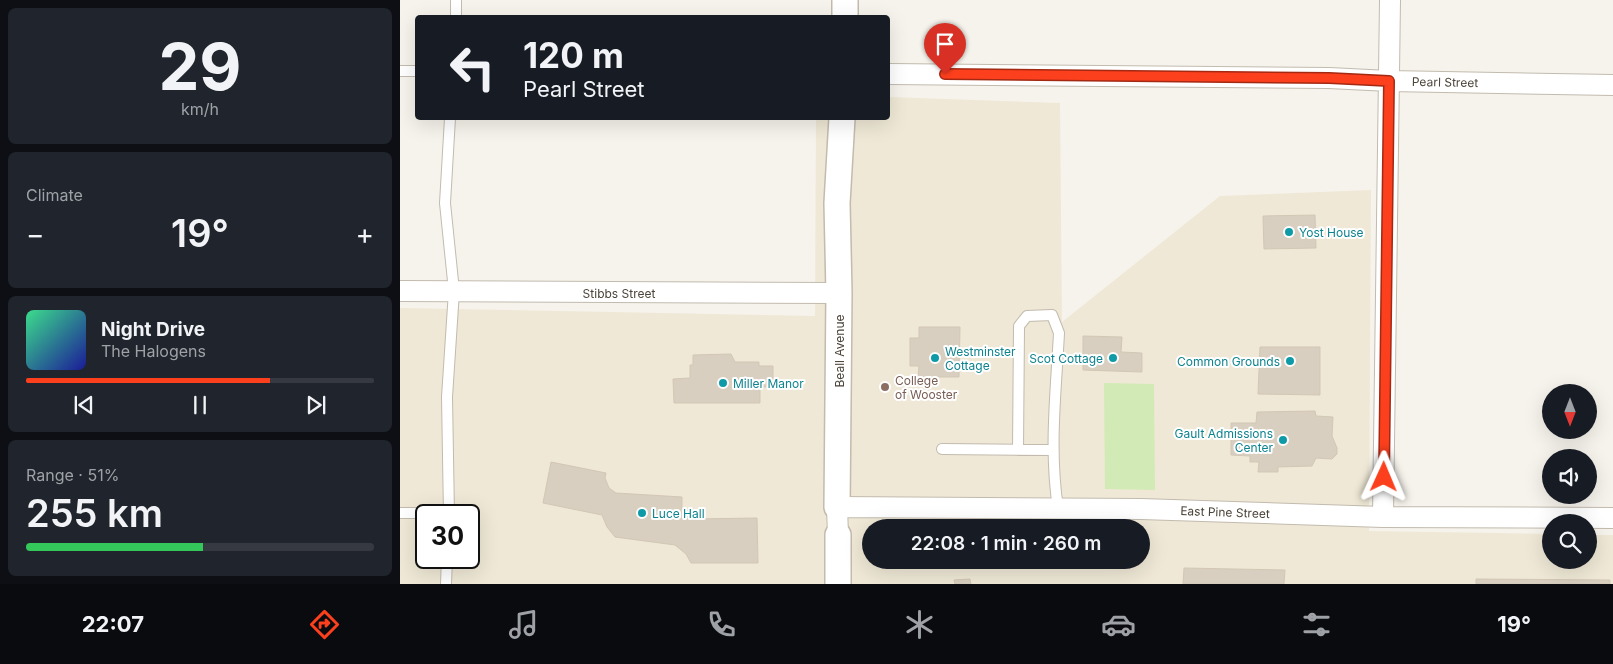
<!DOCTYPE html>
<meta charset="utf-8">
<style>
body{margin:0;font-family:Inter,sans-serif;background:#20242c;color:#f1f3f6;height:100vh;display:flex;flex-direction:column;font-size:19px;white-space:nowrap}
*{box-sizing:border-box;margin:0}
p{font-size:16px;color:#9ea1a6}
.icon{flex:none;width:28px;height:28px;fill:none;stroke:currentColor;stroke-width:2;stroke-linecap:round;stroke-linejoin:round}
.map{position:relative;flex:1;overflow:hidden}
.panel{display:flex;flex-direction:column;gap:8px;padding:8px;background:#0d0f14;width:400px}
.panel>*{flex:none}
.hud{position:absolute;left:15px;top:15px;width:475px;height:105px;border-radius:5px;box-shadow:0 5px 20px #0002;background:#171b24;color:#f1f3f6;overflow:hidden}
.needle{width:32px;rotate:180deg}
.controls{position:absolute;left:1142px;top:384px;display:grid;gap:10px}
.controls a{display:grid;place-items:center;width:55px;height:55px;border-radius:50%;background:#171b24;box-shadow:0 5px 20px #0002;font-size:25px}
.speed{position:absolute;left:15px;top:504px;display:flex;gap:10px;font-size:25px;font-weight:700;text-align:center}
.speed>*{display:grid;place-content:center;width:65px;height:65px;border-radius:50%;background:#171b24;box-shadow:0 5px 20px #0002;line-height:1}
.speed .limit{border:2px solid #111;border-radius:8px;background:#fff;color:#111}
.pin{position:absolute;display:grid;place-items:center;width:42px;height:42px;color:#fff;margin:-51px -21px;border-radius:50% 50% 50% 0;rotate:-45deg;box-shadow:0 0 5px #0007}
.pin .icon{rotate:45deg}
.me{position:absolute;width:55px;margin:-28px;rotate:1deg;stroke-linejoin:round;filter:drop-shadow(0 0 4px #0008)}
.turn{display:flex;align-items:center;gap:18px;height:105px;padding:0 25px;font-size:22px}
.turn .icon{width:65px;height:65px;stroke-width:2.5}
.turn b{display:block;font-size:35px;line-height:42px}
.big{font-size:38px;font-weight:600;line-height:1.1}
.panel .widget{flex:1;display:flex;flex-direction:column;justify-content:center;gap:8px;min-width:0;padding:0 18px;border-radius:8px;background:#20242c}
.panel .dial{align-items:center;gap:0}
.dial b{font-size:65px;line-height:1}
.song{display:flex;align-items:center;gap:15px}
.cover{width:60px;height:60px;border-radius:8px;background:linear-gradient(135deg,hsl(150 70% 55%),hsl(240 70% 35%))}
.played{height:5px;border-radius:2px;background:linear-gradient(90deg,#fc3f1d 70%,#363941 70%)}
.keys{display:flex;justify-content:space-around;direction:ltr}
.heat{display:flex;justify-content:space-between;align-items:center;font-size:28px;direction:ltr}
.charge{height:8px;border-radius:4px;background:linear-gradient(90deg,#34c759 51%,#363941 0)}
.trip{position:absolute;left:462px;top:519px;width:288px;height:50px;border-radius:25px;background:#171b24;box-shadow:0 5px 20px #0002;font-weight:600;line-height:50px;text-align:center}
.menu{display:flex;height:80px;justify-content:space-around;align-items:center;background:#090b0e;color:#9ea1a6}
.menu .icon{width:35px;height:35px}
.menu .current{color:#fc3f1d}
.menu b{font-size:22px;color:#f1f3f6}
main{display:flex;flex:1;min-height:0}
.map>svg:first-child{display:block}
.education{fill:#efe8d6;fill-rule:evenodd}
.green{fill:#d2eab5}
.building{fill:#d8cfc1;stroke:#d3c7b4}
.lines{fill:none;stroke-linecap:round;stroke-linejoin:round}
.service-casing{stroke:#c2bbae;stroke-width:12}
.minor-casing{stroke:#c2bbae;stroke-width:22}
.tertiary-casing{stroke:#c2bbae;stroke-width:28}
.service{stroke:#fff;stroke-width:10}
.minor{stroke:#fff;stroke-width:20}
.tertiary{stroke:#fff;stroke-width:25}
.route-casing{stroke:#a42913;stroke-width:12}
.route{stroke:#fc3f1d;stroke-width:9}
.culture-dot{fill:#0f9aa8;stroke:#fff;stroke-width:2}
.education-dot{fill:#8d6e63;stroke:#fff;stroke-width:2}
.labels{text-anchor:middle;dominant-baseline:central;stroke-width:4;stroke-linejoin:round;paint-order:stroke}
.street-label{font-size:12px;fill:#4b4439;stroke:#fff}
.culture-label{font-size:12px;fill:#0d838f;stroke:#fff;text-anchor:start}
.education-label{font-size:12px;fill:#785e54;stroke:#fff;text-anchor:start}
</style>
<main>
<section class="panel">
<div class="widget dial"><b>29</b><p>km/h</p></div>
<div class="widget"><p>Climate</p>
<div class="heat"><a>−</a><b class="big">19°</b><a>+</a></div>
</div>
<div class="widget">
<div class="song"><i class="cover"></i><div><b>Night Drive</b><p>The Halogens</p></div></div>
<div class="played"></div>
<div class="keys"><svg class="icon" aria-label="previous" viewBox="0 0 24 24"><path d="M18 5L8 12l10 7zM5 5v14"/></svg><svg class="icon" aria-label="pause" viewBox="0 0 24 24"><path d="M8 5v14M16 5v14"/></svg><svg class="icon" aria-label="next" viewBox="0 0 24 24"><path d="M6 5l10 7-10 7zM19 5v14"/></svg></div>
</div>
<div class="widget"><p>Range · 51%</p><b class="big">255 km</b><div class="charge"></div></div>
</section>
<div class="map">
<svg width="1213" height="584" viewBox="0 0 1213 584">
<rect width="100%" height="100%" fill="#f6f3ec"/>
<path class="education" d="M488 97 660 103 662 322 820 196 971 190 969 531 1151 534V560H1189V535H1213V584H0V308L415 316 416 118H488ZM26 515H69V558H26ZM471 528H741V560H471Z"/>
<path class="green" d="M704 383 754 384 755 490 705 489Z"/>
<path class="building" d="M915 215 916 248 864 249 863 216Z
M519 327H560L559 377H518L519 366H510V338H519Z
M683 336 722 337 721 352 742 353V372L683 370Z
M860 347H920V395L858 394Z
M331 354 335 362H359V366H373V387H360V403H274L273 379 290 378V365H293V355Z
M915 411 916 416 933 417 932 436 937 448V454L932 459 916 458 912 466 878 467V472H858L859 462H850V456L831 455V423H856L857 412Z
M151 462 206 473 205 478 209 488 216 493 282 497V509L289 511 293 519 357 518 358 563H291L286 554 275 545 215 537 207 527 202 515 143 503Z
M784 568 885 570 884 584H783Z
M570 579 571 584H555L554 580Z
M1076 579 1210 580V584H1076Z"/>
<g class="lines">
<g class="service-casing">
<path id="service" d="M56 0V18
M0 71H18
M542 449 652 450
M618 450 619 326 627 316 652 315 659 333C656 391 649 450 658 508
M0 513H49
M49 515 47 397 54 291 45 203 50 118
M46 584 47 558"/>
</g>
<g class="minor-casing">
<path id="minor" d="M488 74 929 78 989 81 1213 85
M0 291 439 293
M983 517 990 0
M438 535 437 507 741 509 983 517 1213 518"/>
</g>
<g class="tertiary-casing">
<path id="tertiary" d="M445 18V0
M437 507 439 293 437 203 442 118
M438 535V584"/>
</g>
<use href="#service" class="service"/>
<use href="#minor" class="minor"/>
<use href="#tertiary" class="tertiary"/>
</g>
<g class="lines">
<g class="route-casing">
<path id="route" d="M545 74 929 78 989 81 984 477"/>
</g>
<use href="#route" class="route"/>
</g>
<g class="culture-dot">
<circle cx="889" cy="232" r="5"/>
<circle cx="535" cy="358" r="5"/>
<circle cx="713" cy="358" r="5"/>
<circle cx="890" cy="361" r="5"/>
<circle cx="323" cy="383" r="5"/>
<circle cx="883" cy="440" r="5"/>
<circle cx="242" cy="513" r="5"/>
</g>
<circle class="education-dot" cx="485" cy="387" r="5"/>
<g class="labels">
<g class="street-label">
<text transform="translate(1045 82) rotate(1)">Pearl Street</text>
<text x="219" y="293">Stibbs Street</text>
<text transform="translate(439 351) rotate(-90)">Beall Avenue</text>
<text transform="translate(825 512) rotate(2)">East Pine Street</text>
</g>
<g class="culture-label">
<text x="899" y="232">Yost House</text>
<text x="545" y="351">Westminster<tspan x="545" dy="14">Cottage</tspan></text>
<text x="703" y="358" text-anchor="end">Scot Cottage</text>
<text x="880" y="361" text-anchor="end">Common Grounds</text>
<text x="333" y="383">Miller Manor</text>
<text x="873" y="433" text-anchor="end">Gault Admissions<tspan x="873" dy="14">Center</tspan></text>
<text x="252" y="513">Luce Hall</text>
</g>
<g class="education-label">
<text x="495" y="380">College<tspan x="495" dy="14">of Wooster</tspan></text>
</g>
</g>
</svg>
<div class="controls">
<a><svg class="needle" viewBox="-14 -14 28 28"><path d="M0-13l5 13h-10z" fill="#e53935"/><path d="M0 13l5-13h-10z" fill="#9ea1a6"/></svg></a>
<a><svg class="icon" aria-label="sound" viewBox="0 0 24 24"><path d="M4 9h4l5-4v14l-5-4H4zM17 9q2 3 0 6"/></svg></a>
<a><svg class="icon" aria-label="search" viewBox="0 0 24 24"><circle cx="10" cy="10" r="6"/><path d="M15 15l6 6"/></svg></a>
</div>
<div class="speed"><div class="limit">30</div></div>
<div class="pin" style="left:545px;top:74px;background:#d93025"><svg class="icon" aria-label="arrive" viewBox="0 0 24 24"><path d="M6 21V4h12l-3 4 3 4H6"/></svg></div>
<svg class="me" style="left:984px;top:477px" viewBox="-20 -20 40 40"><path d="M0-17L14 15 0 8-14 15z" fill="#fc3f1d" stroke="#fff" stroke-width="4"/></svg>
<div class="trip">22:08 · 1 min · 260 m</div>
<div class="hud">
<div class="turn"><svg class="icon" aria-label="left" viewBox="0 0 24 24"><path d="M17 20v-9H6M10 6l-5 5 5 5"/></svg><div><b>120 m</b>Pearl Street</div></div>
</div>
</div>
</main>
<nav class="menu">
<b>22:07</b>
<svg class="icon current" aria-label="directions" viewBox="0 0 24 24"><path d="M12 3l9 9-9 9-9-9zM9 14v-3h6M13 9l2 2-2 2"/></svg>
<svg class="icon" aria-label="music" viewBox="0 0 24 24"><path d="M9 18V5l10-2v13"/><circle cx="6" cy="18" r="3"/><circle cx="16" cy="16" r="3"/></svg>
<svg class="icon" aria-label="phone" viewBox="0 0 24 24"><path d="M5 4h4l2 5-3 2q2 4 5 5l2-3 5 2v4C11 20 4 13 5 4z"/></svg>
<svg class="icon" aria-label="climate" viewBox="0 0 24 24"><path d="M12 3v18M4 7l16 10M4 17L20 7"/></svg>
<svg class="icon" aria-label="car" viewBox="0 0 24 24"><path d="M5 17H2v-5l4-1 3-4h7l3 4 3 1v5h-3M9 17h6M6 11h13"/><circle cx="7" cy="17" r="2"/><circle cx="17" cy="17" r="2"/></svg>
<svg class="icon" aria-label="filters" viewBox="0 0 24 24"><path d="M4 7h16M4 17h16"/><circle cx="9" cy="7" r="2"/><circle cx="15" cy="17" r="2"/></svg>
<b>19°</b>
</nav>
